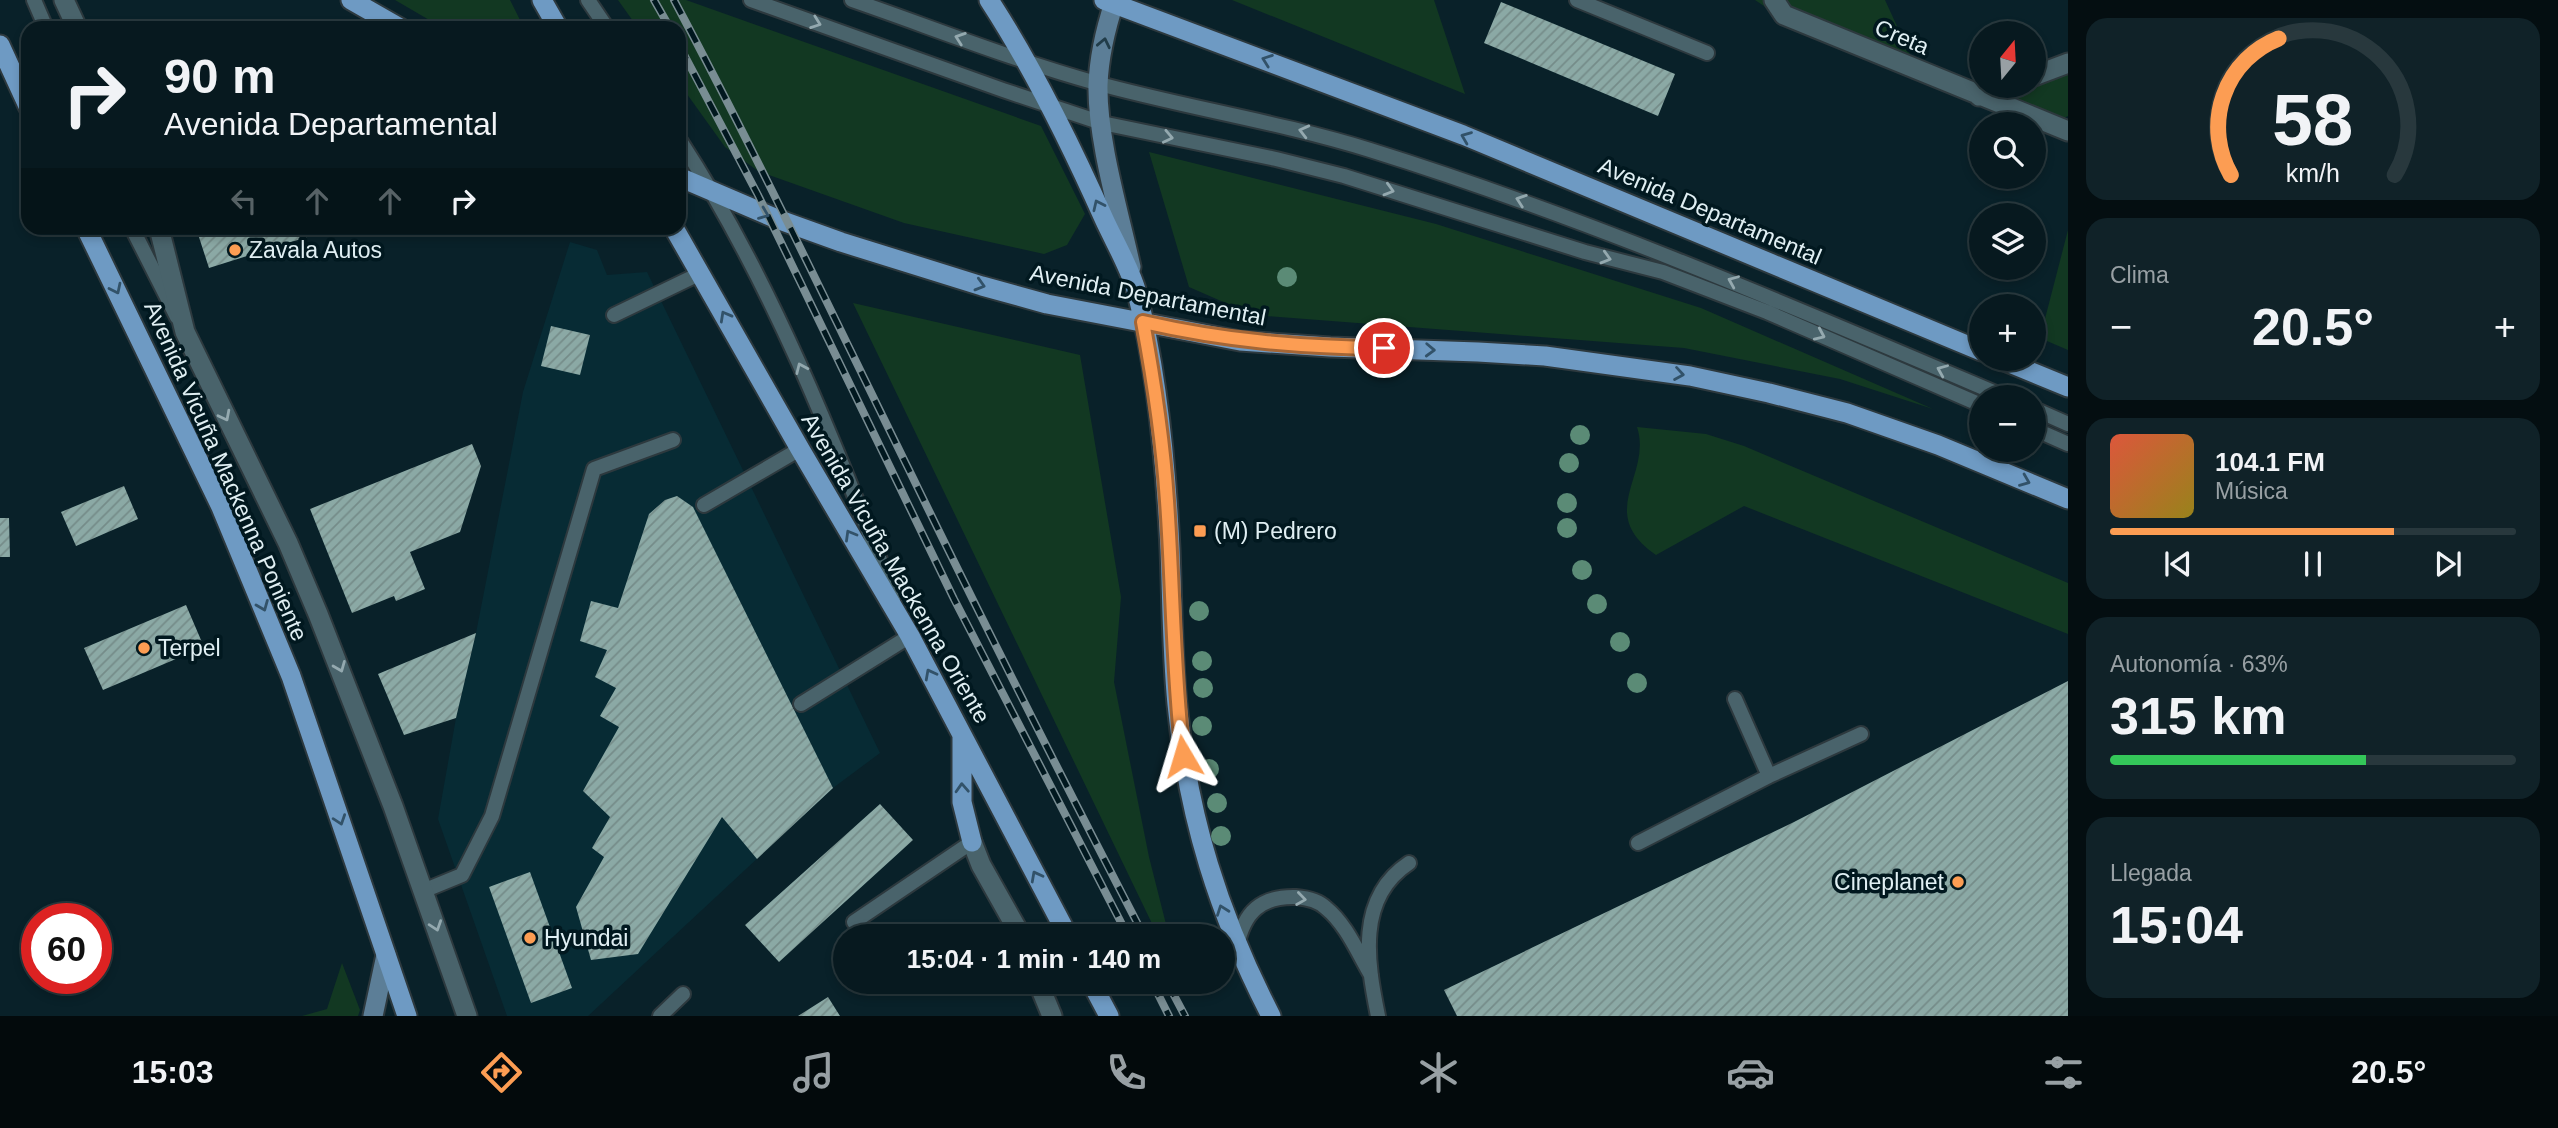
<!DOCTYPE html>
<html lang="es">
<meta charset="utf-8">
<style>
body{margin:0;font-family:Arial,sans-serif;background:#102228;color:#f1f3f6;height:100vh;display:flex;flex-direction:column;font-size:26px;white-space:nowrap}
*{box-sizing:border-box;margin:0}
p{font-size:23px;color:#98a0a4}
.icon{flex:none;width:38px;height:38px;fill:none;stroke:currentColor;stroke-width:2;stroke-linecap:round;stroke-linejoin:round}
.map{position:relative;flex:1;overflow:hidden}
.sheet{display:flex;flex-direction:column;gap:18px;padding:18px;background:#040e11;width:490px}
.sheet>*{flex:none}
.top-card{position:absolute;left:21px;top:21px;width:665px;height:214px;border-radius:21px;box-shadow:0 4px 10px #0003,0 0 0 2px #28383d;background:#07191f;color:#f1f3f6;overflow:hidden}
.needle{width:46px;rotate:18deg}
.fabs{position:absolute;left:1969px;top:21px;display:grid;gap:14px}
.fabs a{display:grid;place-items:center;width:77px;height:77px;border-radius:50%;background:#07191f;box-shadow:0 4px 10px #0003,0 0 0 2px #28383d;font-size:35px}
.speed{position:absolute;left:21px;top:903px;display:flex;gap:14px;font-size:35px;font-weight:700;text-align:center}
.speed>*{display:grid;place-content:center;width:91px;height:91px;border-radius:50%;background:#07191f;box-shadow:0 4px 10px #0003,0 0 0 2px #28383d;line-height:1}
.speed .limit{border:10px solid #d22;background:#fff;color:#111}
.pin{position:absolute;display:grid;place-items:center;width:60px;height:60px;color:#fff;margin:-30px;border:4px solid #fff;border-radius:50%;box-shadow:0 2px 7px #0007}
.me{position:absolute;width:77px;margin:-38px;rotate:353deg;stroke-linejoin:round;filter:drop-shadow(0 0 5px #0008)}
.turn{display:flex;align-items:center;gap:24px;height:147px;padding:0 28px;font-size:32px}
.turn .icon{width:91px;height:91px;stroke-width:2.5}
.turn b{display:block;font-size:49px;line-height:60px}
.lanes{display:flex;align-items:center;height:66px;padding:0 28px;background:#0003;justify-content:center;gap:35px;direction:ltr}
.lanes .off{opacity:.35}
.big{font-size:52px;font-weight:700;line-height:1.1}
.sheet .tile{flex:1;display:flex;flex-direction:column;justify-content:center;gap:10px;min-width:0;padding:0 24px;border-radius:21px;background:#102228}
.sheet .dial{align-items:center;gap:0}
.dial svg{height:182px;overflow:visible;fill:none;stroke:#28383d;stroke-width:7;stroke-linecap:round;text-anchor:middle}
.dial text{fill:#f1f3f6;stroke:none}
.song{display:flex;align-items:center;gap:21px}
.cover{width:84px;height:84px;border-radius:10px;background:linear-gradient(135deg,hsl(10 70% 55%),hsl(50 70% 35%))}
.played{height:7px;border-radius:4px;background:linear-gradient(90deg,#fc9d53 70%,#28383d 70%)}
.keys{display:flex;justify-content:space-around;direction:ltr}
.heat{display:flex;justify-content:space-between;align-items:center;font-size:38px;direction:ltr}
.charge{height:10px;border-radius:5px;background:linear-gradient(90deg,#34c759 63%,#28383d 0)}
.trip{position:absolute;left:833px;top:924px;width:402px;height:70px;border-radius:35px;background:#07191f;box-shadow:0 4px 10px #0003,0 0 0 2px #28383d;font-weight:700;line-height:70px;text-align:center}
.dock{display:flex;height:112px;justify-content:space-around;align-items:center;background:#030a0c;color:#98a0a4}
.dock .icon{width:49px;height:49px}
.dock .current{color:#fc9d53}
.dock b{font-size:32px;color:#f1f3f6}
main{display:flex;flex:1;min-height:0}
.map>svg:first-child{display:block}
.built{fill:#072b34}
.grass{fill:#123822}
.building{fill:url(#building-hatch)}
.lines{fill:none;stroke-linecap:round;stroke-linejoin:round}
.service-casing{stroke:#2d393e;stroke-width:18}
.minor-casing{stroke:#2d393e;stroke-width:23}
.tertiary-casing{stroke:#2d393e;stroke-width:23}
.secondary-casing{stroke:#2d393e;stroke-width:23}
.primary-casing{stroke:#2d393e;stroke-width:23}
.service{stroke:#49636b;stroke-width:14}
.minor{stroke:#49636b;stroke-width:19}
.tertiary{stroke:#49636b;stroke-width:19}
.secondary{stroke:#5c7e97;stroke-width:19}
.primary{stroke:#6e9ac3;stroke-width:19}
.rail-casing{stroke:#798d93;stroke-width:8}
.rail{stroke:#01181f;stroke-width:5;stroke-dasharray:16;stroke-linecap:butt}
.tree{fill:#5b8b76}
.oneway{stroke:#94a9af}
.oneway2{stroke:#213c49}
.oneway3{stroke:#325269}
.route-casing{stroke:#a46636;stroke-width:18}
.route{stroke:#fc9d53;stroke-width:12}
.poi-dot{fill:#fc9d53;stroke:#01181f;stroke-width:2.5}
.labels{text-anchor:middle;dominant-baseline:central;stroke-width:7;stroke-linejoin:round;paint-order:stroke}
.street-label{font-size:23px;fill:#e0eff3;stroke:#01181f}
.poi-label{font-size:23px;fill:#e0eff3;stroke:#01181f;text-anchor:start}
</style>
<main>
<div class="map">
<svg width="2068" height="1016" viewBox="0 0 2068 1016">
<defs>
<pattern id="building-hatch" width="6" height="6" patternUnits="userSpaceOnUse" patternTransform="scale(1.75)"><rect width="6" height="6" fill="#8ba9a5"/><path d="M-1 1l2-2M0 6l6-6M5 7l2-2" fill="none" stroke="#758c89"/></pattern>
</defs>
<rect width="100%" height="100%" fill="#092129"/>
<path class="built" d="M570 242 597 250 607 275 647 272 880 753 833 788 588 1016H507L438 819 456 718 476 633 523 392Z"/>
<path class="grass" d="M395 0H510L524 28H443Z
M618 0H686L1041 126 1085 214 1067 245 1044 254 904 223 758 171 725 147 679 83V28H638Z
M1232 0H1434L1465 94Z
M1755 0H1885L1913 61 1798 29Z
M2068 63V116L2051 124 2008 106 2002 89 2009 86H2034V76Z
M1149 152 1436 224 1701 308 1933 409 1840 379 1684 348 1253 315 1189 287Z
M2068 230V350L2040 338Z
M853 303 1080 355 1121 597 1114 682 1149 857 1169 936H1158Z
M1637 427 1706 434 1744 446 2068 583V634L1744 506 1656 555C1594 512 1653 475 1637 427Z
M342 963 360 1010 358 1016H302L327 1009Z"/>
<path class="building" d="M1501 2 1675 74 1658 116 1484 43Z
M196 228H321L323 232 209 268Z
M551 326 590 335 580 375 541 366Z
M472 444 481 466 460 532 410 552 425 589 396 601 394 596 352 613 310 509Z
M124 486 138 519 76 546 61 512Z
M677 496 693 507 833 788 757 859 722 817 638 954 591 960 576 907 604 857 592 848 610 817 583 791 619 727 600 716 616 688 595 677 607 650 580 641 591 601 618 608 649 514 665 500Z
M0 518H9L10 557H0Z
M186 605 204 647 103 690 84 648Z
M476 633 456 718 404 735 378 674Z
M2068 681V1016H1457L1444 990 1794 822Z
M880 804 913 840 779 962 745 925Z
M530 872 572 988 531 1003 489 887Z
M828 997 840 1016H798Z"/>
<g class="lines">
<g class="service-casing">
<path id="service" d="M34 0 46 28
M588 0 607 28
M751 0 1003 90 1102 123 1276 159 1344 176 1585 252 1663 272 1767 312 1981 405
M852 0C933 28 1013 60 1096 83 1187 108 1280 122 1370 150 1588 218 1796 308 2005 397
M1577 0 1707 53
M679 139C771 280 833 439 894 596
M132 228 177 317
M614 315 701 273
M2034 409 2068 424
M2034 429 2068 444
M704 505 800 449
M1735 699 1769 776 1861 734
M801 704 910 636 907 628
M1638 843 1769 776
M423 891 462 875 492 816 594 469 673 440
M854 922 972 842
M1237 946C1244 912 1261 896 1296 897 1307 898 1318 900 1326 908 1346 924 1358 953 1371 975
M660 1016 683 994
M1378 1016C1367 962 1356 898 1409 863"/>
</g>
<g class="minor-casing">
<path id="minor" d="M1774 0 1784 15 2068 131
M2034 76 2068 63
M1979 96 2006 86
M972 842 981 865 1021 936
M1038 982 1052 1016"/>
</g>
<g class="tertiary-casing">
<path id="tertiary" d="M64 0 77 28
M159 228 185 332 288 543 318 614 393 806 467 1016"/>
</g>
<g class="secondary-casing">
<path id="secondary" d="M1115 0C1106 27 1099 57 1098 85 1097 139 1119 212 1131 267
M373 1016 386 955"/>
</g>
<g class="primary-casing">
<path id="primary" d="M351 0 400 28
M542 0 558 28
M989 0C1034 69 1071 145 1104 219 1115 243 1130 268 1137 293 1158 375 1166 464 1170 549 1172 600 1172 653 1177 704 1188 818 1219 915 1271 1016
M1104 0 1463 135 1981 351
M0 45 28 106
M679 177 777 219 841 242 982 286 1047 304 1240 341 1330 347 1478 352 1545 356 1690 376 1769 393 1847 413 1938 445 2068 499
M86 228 221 507 291 676 407 1016
M674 228 800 449 910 636 1068 936
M2000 359 2068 387
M962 736V802L972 842
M1091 982 1109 1016"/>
</g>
<use href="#service" class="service"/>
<use href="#minor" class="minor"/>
<use href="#tertiary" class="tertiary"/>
<use href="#secondary" class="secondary"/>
<use href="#primary" class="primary"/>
<g class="rail-casing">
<path id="rail" d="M654 0 670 28
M674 0C758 157 834 318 913 478 988 632 1065 784 1144 936
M679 45 758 195 954 599 1128 936
M1152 982 1169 1016
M1167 982 1185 1016"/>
</g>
<use href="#rail" class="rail"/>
</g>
<g class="tree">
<circle cx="1287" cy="277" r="10"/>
<circle cx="1580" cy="435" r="10"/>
<circle cx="1569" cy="463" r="10"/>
<circle cx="1567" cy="503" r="10"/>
<circle cx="1567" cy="528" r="10"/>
<circle cx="1582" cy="570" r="10"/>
<circle cx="1597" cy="604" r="10"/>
<circle cx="1199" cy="611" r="10"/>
<circle cx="1620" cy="642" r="10"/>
<circle cx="1202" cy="661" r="10"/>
<circle cx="1637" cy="683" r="10"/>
<circle cx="1203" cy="688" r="10"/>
<circle cx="1202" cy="726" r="10"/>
<circle cx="1209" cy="769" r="10"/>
<circle cx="1217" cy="803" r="10"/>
<circle cx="1221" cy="836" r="10"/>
</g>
<defs><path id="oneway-chevron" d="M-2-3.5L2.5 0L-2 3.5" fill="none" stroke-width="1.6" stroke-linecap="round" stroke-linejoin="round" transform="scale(1.75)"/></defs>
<g class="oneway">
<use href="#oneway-chevron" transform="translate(816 23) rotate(20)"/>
<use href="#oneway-chevron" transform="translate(960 38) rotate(-161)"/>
<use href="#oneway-chevron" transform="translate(1304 131) rotate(-166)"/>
<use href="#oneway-chevron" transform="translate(1168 137) rotate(12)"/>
<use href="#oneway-chevron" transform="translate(1389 190) rotate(16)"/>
<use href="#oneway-chevron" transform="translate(1521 200) rotate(-161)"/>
<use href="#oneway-chevron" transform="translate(1606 258) rotate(16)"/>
<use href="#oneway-chevron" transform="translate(1733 281) rotate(-157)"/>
<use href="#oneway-chevron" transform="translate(1820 335) rotate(24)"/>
<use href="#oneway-chevron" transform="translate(801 368) rotate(-114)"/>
<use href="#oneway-chevron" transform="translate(1942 370) rotate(-157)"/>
<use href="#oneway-chevron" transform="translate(225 416) rotate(63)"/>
<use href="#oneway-chevron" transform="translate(340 667) rotate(68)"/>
<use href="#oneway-chevron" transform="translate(1301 899) rotate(8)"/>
<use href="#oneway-chevron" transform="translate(436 926) rotate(71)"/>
</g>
<use class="oneway2" href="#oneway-chevron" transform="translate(1104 43) rotate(-78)"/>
<g class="oneway3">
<use href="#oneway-chevron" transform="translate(1267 60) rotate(-160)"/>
<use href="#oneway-chevron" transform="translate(1466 137) rotate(-158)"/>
<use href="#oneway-chevron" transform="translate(1098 205) rotate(-115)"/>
<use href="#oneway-chevron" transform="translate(764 214) rotate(22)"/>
<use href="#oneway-chevron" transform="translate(980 285) rotate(16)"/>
<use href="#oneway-chevron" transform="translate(116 289) rotate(64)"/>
<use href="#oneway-chevron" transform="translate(725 316) rotate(-119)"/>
<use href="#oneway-chevron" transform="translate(1430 350) rotate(2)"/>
<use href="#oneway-chevron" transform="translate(1679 374) rotate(9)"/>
<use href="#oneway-chevron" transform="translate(2025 481) rotate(22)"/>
<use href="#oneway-chevron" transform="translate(850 535) rotate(-120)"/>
<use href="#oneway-chevron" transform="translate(263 606) rotate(68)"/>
<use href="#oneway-chevron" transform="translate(930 674) rotate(-118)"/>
<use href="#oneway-chevron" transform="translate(962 788) rotate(-93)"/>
<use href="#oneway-chevron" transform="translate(340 820) rotate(71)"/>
<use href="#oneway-chevron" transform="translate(1036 876) rotate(-118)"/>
<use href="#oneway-chevron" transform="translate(1222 910) rotate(-110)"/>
</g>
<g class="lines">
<g class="route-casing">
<path id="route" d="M1183 756C1173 671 1173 586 1167 501 1163 441 1154 381 1143 322 1226 341 1300 347 1384 348"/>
</g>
<use href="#route" class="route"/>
</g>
<g class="poi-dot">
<circle cx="235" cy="250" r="7"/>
<rect x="1193" y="524" width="14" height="14" rx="3.5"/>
<circle cx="144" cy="648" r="7"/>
<circle cx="1958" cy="882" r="7"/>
<circle cx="530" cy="938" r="7"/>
</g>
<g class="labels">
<g class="street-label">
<text transform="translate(1902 37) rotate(23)">Creta</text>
<text transform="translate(1710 211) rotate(23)">Avenida Departamental</text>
<text transform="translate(1148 295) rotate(11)">Avenida Departamental</text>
<text transform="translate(226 471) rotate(66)">Avenida Vicuña Mackenna Poniente</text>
<text transform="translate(896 568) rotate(60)">Avenida Vicuña Mackenna Oriente</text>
</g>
<g class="poi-label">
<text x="249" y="250">Zavala Autos</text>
<text x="1214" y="531">(M) Pedrero</text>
<text x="158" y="648">Terpel</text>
<text x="1944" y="882" text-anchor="end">Cineplanet</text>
<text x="544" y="938">Hyundai</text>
</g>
</g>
</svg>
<div class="fabs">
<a><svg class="needle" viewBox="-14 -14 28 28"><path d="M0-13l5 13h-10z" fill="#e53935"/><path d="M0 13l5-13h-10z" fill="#98a0a4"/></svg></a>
<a><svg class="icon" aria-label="search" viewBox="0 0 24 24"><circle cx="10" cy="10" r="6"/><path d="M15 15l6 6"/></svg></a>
<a><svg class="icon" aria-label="layers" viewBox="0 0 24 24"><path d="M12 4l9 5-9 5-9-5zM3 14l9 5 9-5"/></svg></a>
<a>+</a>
<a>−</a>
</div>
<div class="speed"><div class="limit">60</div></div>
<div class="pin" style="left:1384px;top:348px;background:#d93025"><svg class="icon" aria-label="arrive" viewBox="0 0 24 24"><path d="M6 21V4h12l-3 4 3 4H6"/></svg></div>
<svg class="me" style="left:1183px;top:756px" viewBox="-20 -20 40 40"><path d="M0-17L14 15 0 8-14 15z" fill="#fc9d53" stroke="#fff" stroke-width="4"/></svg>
<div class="trip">15:04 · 1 min · 140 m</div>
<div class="top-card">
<div class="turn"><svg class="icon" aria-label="right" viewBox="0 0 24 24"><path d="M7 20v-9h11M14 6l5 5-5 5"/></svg><div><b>90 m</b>Avenida Departamental</div></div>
<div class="lanes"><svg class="icon off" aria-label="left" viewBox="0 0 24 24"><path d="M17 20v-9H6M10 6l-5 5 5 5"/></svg><svg class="icon off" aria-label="ahead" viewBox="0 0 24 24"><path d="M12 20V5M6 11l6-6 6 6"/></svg><svg class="icon off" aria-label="ahead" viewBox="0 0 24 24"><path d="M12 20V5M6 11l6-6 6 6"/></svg><svg class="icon" aria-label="right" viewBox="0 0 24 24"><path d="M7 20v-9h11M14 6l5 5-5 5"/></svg></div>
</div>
</div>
<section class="sheet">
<div class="tile dial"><svg viewBox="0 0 100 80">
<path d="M14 69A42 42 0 1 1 86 69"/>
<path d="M14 69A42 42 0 0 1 35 9" stroke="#fc9d53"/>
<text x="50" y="56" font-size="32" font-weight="700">58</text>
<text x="50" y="72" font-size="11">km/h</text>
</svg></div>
<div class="tile"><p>Clima</p>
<div class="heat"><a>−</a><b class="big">20.5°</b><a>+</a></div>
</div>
<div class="tile">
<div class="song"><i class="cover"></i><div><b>104.1 FM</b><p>Música</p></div></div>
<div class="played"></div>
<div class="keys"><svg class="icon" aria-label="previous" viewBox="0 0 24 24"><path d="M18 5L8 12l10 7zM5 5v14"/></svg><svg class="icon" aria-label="pause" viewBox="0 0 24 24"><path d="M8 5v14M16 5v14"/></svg><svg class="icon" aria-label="next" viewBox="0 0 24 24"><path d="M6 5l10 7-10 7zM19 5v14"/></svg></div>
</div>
<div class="tile"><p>Autonomía · 63%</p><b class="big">315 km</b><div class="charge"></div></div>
<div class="tile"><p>Llegada</p><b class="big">15:04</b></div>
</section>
</main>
<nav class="dock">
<b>15:03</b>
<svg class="icon current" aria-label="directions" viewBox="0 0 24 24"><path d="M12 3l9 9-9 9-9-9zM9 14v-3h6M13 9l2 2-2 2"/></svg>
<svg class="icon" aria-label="music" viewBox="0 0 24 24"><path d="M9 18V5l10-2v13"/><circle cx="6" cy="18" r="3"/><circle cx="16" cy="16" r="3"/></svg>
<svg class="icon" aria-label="phone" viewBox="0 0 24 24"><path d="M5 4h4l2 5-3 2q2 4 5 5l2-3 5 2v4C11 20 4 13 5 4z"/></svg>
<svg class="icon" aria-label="climate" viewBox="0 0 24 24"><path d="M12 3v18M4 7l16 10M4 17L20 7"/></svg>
<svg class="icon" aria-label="car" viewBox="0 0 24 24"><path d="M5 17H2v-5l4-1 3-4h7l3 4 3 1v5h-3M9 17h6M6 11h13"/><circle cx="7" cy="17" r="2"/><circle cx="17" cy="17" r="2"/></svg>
<svg class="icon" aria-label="filters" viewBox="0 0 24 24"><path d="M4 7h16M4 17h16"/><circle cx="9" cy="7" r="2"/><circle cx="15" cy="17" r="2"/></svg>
<b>20.5°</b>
</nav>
